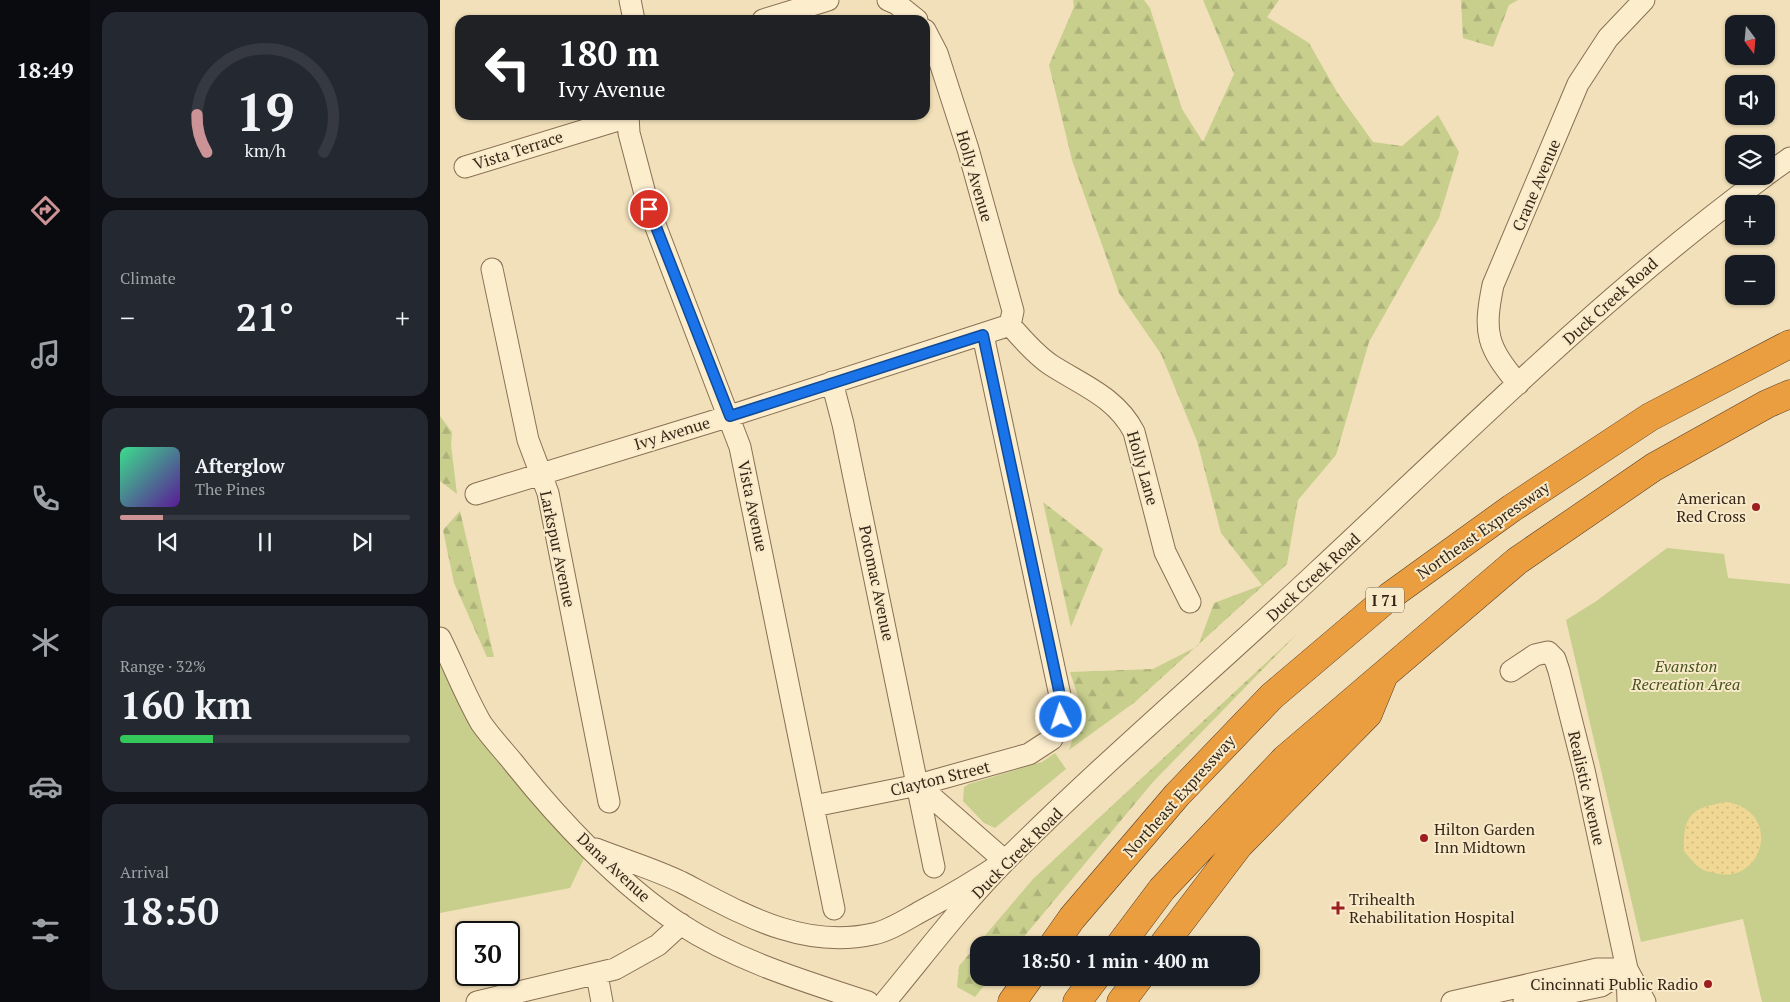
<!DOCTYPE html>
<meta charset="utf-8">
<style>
body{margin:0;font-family:"PT Serif",serif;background:#242831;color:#f1f3f6;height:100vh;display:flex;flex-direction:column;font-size:19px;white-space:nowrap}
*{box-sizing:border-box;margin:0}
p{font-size:16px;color:#9ea1a6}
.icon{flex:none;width:28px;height:28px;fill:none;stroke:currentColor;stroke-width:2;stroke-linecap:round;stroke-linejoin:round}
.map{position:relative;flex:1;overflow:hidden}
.side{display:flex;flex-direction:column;gap:12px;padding:12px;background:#0d0f14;width:350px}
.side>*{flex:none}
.hud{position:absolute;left:15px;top:15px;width:475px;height:105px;border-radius:15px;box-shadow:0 1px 4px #0004;background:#202124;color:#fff;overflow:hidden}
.needle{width:32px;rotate:164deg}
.fabs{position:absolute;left:1285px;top:15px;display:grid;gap:10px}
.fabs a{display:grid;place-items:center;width:50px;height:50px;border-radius:10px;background:#171b24;box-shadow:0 1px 4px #0004;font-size:25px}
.speed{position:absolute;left:15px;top:921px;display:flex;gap:10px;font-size:25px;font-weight:700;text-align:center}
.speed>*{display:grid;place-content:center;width:65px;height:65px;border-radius:50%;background:#171b24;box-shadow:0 1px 4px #0004;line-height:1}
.speed .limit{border:2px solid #111;border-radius:8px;background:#fff;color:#111}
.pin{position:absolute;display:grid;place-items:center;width:42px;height:42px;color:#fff;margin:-21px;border:2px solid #fff;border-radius:50%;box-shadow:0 1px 5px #0007}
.me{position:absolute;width:55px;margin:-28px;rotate:356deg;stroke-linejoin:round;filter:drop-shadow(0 0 4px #0008)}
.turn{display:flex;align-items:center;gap:18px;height:105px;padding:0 20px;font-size:22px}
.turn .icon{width:65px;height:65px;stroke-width:2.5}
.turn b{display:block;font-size:35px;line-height:42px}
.big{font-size:38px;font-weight:700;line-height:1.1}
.side .widget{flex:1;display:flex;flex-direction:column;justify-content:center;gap:8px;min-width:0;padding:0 18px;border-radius:15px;background:#242831}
.side .dial{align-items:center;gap:0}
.dial svg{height:130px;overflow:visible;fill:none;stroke:#363941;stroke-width:7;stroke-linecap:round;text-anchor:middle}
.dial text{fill:#f1f3f6;stroke:none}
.song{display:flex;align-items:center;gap:15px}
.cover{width:60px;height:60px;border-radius:8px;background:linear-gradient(135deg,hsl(150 70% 55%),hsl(270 70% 35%))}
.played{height:5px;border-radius:2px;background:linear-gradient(90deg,#cb9396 15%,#363941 15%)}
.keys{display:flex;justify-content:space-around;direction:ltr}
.heat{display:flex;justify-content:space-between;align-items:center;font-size:28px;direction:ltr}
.charge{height:8px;border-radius:4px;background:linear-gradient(90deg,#34c759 32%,#363941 0)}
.trip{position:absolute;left:530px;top:936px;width:290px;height:50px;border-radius:15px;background:#171b24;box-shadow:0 1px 4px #0004;font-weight:700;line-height:50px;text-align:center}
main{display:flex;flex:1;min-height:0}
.tab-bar{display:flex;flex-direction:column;width:90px;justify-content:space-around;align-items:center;background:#090b0e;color:#9ea1a6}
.tab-bar .icon{width:35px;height:35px}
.tab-bar .current{color:#cb9396}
.tab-bar b{font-size:22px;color:#f1f3f6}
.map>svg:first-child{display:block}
.green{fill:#c8cf8d}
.forest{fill:url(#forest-firs)}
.sand{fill:url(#sand-dots)}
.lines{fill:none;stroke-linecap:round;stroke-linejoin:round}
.minor-casing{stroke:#896f53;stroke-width:23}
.highway-casing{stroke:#563d28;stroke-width:29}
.minor{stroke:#fcedcd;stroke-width:21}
.highway{stroke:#ea9e40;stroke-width:28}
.route-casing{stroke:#114b97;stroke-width:12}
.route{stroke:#1a73e8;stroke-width:9}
.poi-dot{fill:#9d1e20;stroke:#f8eac9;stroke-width:2}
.labels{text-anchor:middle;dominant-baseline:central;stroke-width:4;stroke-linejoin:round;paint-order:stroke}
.shield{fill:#f8eac9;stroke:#70624e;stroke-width:1}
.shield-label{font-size:15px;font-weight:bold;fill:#362719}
.street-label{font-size:16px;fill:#362719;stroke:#f8eac9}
.poi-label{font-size:16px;fill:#362719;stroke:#f8eac9;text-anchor:end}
.park-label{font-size:16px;font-style:italic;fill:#47551e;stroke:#f8eac9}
</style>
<main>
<nav class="tab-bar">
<b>18:49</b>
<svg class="icon current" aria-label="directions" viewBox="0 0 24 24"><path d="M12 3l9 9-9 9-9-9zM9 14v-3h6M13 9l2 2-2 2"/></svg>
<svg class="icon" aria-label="music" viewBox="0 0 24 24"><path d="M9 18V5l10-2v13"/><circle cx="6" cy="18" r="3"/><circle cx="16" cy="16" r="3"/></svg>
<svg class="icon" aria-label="phone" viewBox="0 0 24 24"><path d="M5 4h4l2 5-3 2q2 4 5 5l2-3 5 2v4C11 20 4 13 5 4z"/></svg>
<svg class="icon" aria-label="climate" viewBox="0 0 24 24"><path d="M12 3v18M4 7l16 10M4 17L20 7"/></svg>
<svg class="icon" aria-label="car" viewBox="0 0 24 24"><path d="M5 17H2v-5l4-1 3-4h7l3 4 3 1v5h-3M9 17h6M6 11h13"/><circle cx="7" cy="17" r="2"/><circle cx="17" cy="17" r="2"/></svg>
<svg class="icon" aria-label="filters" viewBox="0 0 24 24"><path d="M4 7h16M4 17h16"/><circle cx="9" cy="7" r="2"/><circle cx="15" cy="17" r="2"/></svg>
</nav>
<section class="side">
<div class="widget dial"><svg viewBox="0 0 100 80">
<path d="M14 69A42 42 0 1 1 86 69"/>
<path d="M14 69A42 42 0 0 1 8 46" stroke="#cb9396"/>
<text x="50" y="56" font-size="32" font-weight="700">19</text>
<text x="50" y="72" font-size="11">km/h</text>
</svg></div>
<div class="widget"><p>Climate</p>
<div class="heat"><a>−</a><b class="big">21°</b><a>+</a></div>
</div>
<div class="widget">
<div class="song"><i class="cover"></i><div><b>Afterglow</b><p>The Pines</p></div></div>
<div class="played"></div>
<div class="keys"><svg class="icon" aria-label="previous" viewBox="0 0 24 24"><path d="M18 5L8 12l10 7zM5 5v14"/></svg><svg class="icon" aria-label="pause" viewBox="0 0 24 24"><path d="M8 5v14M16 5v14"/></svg><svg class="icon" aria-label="next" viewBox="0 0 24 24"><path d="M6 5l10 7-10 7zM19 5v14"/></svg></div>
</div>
<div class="widget"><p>Range · 32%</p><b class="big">160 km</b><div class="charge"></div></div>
<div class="widget"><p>Arrival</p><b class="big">18:50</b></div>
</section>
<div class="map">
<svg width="1350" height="1002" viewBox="0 0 1350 1002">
<defs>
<pattern id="forest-firs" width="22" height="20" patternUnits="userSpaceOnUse" patternTransform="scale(1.25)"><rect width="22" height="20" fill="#c8cf8d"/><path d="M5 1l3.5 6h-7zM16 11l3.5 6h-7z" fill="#acb279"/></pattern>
<pattern id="sand-dots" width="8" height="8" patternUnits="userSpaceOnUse" patternTransform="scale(1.25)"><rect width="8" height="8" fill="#f0d793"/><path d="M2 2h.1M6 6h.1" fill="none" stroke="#ceb97e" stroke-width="1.8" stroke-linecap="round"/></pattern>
</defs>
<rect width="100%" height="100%" fill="#f1e0b9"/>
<path class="green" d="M1227 548 1284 554 1288 578 1350 584V1002H1322L1303 919 1201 942 1126 620 1155 602Z
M0 645 20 684 150 846 130 888 0 913Z
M615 753 626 769 555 828 544 823 523 801 524 787 529 784 602 762Z"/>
<path class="forest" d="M633 0H704L710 8 742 109 763 142 794 74 763 0H839L827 17 869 43 897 92 933 142 962 146 998 115 1019 152 999 218 929 342 896 455 858 500 847 564 695 702 629 750 642 709 630 672 713 669 758 646 774 603 822 585 781 533 757 441 721 354 679 293 632 160 609 65 634 7Z
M1021 0H1078L1069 5 1053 47 1023 38Z
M0 416 12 432 11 445 17 494 0 481Z
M603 502 663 549 631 627Z
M20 511 54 657H47L14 583 3 530Z
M857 634 713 782 577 945H539V978H550L535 997 517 987 519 966 593 879Z"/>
<path class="sand" d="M1286 802C1344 811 1323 886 1275 873 1270 872 1264 871 1260 868 1254 864 1249 857 1244 851 1243 815 1251 808 1286 802Z"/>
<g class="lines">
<g class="minor-casing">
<path id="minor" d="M190 0 194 20
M448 0 457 4 477 20
M323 20 388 0
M485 30 497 53 528 149 573 311 570 325
M188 115 189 133 209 209 300 447 394 909
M25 167 188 117
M1326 175 1350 158
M52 269 88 440 108 493 169 802
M570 325C582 339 596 355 611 365 642 385 676 397 694 432L725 552 750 602
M392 382 403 424 494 867
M1078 384C1047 346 1043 334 1053 285L1138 84 1168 38 1204 0
M36 494 290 416 570 325
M0 638C14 666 25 695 41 723 50 736 62 749 72 761 117 818 179 884 240 924 297 961 364 981 428 1002
M1071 671 1095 655 1108 652 1115 659 1119 671 1144 770 1187 969 1188 1002
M374 806 478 785 589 754 612 739 621 717 622 705 543 335
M156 849C184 860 214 869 241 882 301 913 362 950 433 934 448 931 464 921 478 913 508 897 537 880 565 861L478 785
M1188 971 1205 1002
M157 975 162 1002
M37 1002 175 969 218 945 241 924
M445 1002C485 954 523 903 567 859 667 759 776 667 879 570 1024 435 1164 294 1325 176
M1012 1002 1157 969H1187
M1084 1002 1161 986 1187 969"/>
</g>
<g class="highway-casing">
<path id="highway" d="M613 945 632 918 737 795 832 696 950 596 1072 508 1210 417 1350 344
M680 945 722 889 845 759 1077 561 1214 467 1327 404 1350 394
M723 945 799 845 928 714 944 675
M572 1002 589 978
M637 1002 655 978
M681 1002 699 978"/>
</g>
<use href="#minor" class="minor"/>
<use href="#highway" class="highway"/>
</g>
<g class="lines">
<g class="route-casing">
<path id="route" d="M209 209 290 416 543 335 622 705 621 717"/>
</g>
<use href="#route" class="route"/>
</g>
<g class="poi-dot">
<circle cx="1316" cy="507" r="5"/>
<circle cx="984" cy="838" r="5"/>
<path d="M895.5 900.5h5v5h5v5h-5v5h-5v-5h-5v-5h5z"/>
<circle cx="1268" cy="984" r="5"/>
</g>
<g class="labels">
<rect class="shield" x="926" y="587.5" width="38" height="25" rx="4"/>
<g class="shield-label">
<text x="945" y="600">I 71</text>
</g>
<g class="street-label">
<text transform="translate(78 150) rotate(-18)">Vista Terrace</text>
<text transform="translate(535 176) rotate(74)">Holly Avenue</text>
<text transform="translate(1096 185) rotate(-67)">Crane Avenue</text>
<text transform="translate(1170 301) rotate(-42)">Duck Creek Road</text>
<text transform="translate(232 433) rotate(-17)">Ivy Avenue</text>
<text transform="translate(703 468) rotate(74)">Holly Lane</text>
<text transform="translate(313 506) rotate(78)">Vista Avenue</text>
<text transform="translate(1043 530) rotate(-35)">Northeast Expressway</text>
<text transform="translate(118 549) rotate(78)">Larkspur Avenue</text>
<text transform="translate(873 577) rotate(-43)">Duck Creek Road</text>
<text transform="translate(437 583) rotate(78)">Potomac Avenue</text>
<text transform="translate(500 778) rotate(-14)">Clayton Street</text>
<text transform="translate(1147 788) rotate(77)">Realistic Avenue</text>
<text transform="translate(739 796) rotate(-48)">Northeast Expressway</text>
<text transform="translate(577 853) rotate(-45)">Duck Creek Road</text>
<text transform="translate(174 867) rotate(43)">Dana Avenue</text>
</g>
<g class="poi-label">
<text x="1306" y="498">American<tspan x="1306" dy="18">Red Cross</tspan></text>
<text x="994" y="829" text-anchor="start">Hilton Garden<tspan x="994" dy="18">Inn Midtown</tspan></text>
<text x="909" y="899" text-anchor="start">Trihealth<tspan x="909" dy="18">Rehabilitation Hospital</tspan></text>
<text x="1258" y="984">Cincinnati Public Radio</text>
</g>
<g class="park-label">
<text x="1246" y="666">Evanston<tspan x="1246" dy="18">Recreation Area</tspan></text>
</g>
</g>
</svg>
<div class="fabs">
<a><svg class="needle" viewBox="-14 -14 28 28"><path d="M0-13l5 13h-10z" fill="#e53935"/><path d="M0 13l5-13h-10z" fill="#9ea1a6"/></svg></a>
<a><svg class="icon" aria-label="sound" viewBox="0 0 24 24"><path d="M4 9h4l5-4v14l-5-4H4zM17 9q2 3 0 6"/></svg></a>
<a><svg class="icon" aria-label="layers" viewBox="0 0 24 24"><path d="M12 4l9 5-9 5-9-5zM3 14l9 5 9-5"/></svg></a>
<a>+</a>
<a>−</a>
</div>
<div class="speed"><div class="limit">30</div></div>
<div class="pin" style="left:209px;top:209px;background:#d93025"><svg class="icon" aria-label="arrive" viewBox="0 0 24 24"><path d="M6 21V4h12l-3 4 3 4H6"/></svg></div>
<svg class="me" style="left:621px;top:717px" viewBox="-20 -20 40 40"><circle r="17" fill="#1a73e8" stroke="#fff" stroke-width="3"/><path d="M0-11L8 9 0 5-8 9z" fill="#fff"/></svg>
<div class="trip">18:50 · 1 min · 400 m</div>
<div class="hud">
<div class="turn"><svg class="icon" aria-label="left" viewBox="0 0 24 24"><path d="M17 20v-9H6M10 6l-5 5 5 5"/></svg><div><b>180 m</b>Ivy Avenue</div></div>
</div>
</div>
</main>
